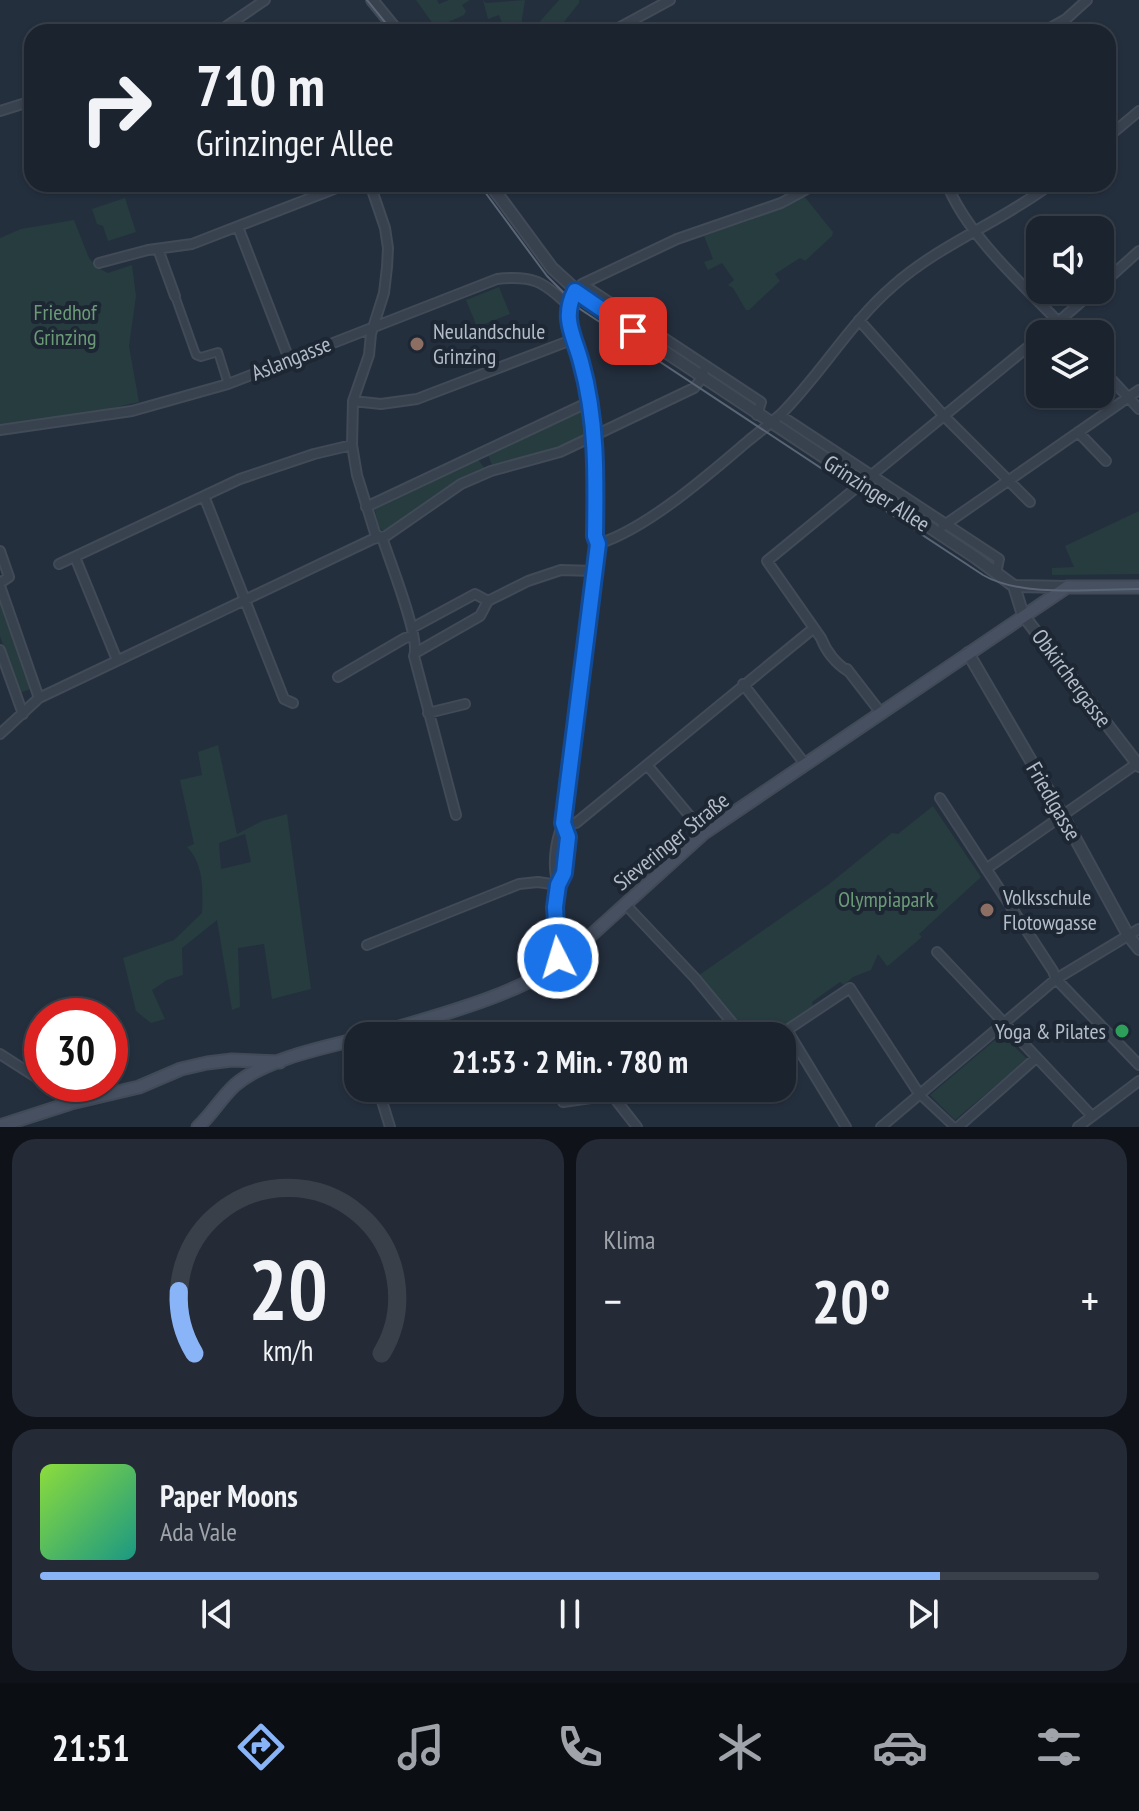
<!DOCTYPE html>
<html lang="de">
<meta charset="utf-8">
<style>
body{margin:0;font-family:"PT Sans Narrow",sans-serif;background:#242b36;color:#f1f3f6;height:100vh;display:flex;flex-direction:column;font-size:30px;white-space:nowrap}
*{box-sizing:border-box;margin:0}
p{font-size:26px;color:#a0a4aa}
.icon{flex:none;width:44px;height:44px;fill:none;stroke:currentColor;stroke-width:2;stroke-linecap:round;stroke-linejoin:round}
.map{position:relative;height:1127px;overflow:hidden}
.drawer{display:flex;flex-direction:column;gap:12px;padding:12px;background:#0f1319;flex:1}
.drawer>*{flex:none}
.top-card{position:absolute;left:24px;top:24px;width:1092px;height:168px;border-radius:24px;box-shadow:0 2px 6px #0004,0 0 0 2px #39404a;background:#1b232e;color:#f1f3f6;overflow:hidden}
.buttons{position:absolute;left:1026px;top:216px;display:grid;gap:16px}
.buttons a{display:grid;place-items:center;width:88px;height:88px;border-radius:16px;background:#1b232e;box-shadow:0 2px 6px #0004,0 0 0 2px #39404a;font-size:40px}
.speed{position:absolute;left:24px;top:998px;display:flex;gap:16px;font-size:40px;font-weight:700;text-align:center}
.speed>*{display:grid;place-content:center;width:104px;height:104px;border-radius:50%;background:#1b232e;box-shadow:0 2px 6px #0004,0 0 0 2px #39404a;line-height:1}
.speed .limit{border:12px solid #d22;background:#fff;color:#111}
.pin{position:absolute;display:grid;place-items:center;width:68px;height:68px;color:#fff;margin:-34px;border-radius:16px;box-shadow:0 4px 12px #0006}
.me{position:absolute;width:88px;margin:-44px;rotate:355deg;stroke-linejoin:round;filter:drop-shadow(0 0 6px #0008)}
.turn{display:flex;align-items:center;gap:28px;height:168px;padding:0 40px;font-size:36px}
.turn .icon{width:104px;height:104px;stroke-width:2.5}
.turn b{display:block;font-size:56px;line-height:68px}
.big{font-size:60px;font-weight:700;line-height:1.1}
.drawer .tile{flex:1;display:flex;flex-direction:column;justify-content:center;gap:12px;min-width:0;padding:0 28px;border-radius:24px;background:#242b36}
.drawer .dial{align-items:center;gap:0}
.dial svg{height:208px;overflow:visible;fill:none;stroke:#39404a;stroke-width:7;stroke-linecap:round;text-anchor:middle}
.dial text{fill:#f1f3f6;stroke:none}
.song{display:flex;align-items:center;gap:24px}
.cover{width:96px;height:96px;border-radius:12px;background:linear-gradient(135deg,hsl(90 70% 55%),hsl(170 70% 35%))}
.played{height:8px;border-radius:4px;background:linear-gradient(90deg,#8ab4f8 85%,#39404a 85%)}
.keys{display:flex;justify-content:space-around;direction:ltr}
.heat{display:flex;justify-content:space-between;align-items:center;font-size:44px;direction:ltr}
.drawer .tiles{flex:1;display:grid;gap:12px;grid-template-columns:1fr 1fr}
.tile:last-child{grid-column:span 2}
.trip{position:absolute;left:344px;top:1022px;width:452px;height:80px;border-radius:24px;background:#1b232e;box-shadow:0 2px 6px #0004,0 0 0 2px #39404a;font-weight:700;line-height:80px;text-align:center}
.tab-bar{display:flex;height:128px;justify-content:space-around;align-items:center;background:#0b0e12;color:#a0a4aa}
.tab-bar .icon{width:56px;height:56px}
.tab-bar .active{color:#8ab4f8}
.tab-bar b{font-size:36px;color:#f1f3f6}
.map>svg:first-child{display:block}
.green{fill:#263c3f;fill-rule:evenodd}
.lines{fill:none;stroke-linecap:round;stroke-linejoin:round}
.pedestrian-casing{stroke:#414a57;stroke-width:10}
.minor-casing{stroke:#414a57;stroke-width:12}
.tertiary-casing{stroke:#414a57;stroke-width:14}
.secondary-casing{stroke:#414a57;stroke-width:15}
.pedestrian{stroke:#38414e;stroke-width:6}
.minor{stroke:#38414e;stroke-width:8}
.tertiary{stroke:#38414e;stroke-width:10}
.secondary{stroke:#465061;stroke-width:11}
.tram{stroke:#5a6575;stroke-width:2}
.route-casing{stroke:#114b97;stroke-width:20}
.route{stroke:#1a73e8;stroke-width:14}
.education-dot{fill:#8d6e63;stroke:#1d2633;stroke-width:3}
.leisure-dot{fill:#2e9e5b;stroke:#1d2633;stroke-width:3}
.labels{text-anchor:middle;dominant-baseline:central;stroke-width:8;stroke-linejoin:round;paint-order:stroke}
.park-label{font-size:22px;fill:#6b9a76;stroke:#1d2633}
.poi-label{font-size:22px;fill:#b4bcc9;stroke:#1d2633;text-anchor:start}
.street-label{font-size:22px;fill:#b4bcc9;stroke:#1d2633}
</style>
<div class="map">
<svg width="1139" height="1127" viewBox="0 0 1139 1127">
<rect width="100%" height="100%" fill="#242f3e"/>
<path class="green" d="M416 0H437L439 4 449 0H470L462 5 466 11 464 15 444 24H433Z
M483 0 486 3 525 0 520 32H505L499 15 488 19Z
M559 0H579V3L556 32H534L535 27Z
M804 196 833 232 832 236 805 261 800 258 775 274 780 281 749 310H746L733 288 728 285 734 280 722 263 708 270 704 262 713 259 704 236 756 218Z
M125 198 136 232 108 241 103 226 97 224 92 209Z
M74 220 89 258 98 268 108 273 132 265 136 296 129 346 139 402 94 412 0 425V238L21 229Z
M499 287 510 314 477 327 466 300Z
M581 409 586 434 556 448 492 465 488 455 492 451Z
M477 458 485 469 446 488 393 527 385 532 379 528 374 506 417 486 423 487 426 482Z
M1139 511V574L1052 575V568L1074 567 1065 546Z
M0 598 31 689 19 693 0 636Z
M218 745 237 834 262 821 287 814 311 989 272 999 264 944 238 948 240 1007 232 1010 217 920 182 948 183 975 167 980 152 990 165 1019 151 1023 136 1011 123 958 174 940 202 913C203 891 204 864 187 847L194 844 180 780 202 775 198 752ZM245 834 251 862 221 869 219 843Z
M933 806 981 877 919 934 922 937 889 965 887 966 878 954 871 970 853 977 844 985 840 982 812 1002 813 1006 768 1036H743L695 978 828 885 892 833 898 834Z
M1002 1034 1027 1059 955 1120 930 1095Z"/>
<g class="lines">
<g class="pedestrian-casing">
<path id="pedestrian" d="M175 296 196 355 201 357 218 352 228 384
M920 1095 954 1127"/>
</g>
<g class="minor-casing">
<path id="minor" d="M218 32 265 0
M611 32 670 0
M1043 32 1066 19 1087 0
M0 111 32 101
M1108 137 1139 111
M370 184 385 228 388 248 387 267 384 293 371 334 369 355 353 401 352 445 357 475 375 533 383 540C390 562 421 639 414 656L456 815
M947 184C968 238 1030 291 1070 334
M238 227 289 359
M158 249 175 296
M99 263 148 250 192 244 347 184
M582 284 761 402 757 415
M1100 286 1139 251
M859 320 944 416 1030 502
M1044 334 1095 290
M1100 367 1139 409
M353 401 381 404 417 399 574 339
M780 415 996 557 999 559 996 573
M0 430 132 411 228 384 497 279C532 275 543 281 568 305
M1078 432 1106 461
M204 496 284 699 293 703
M366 507 589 402
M943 526 1139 390
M598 544C648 528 708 475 748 441 759 432 771 423 781 414 821 374 850 323 893 286 940 244 1001 222 1051 184
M0 551 9 577 0 583
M75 557 117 660
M59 564 240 479 314 454 352 445
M0 586 39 698
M412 628 475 594 488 601
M0 650 23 714
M417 652 480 616 488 601 528 581 561 570 594 571
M847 669 881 713
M848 671C836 664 826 651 821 638L767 561 1040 337
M338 677 405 638 413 636
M743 684 805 764
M428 713 465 704
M0 734 39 698 373 539 386 536 461 484 491 471 560 452 694 388 702 378 705 366
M647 765 704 833
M940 798 1053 971 1056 979 1139 1065
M563 823H576L814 628
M986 869 1139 762
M558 885C552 866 555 842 563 823L598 544 595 536 597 450 582 363 567 310 575 291 582 284 677 239 781 203 816 184
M625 904 695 978 743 1036
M367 945 519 884 538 882 558 885
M937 952 1092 1116
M560 964C554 941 551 909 558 886 564 864 572 848 564 824
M787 1030 846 1127
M778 1036 850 988 920 1095
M0 1054 42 1081
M47 1084 71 1103
M378 1088 390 1127
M563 1102 612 1095 637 1127
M881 1127 1056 979 1139 929
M958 1127 1036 1058
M1078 1127 1139 1081"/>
</g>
<g class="tertiary-casing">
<path id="tertiary" d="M372 0 398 32
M490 184 552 268 587 300 976 558 1014 586 1067 587
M1014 586 1023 615 1139 766
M968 653 1062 814 1128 935 1139 949"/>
</g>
<g class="secondary-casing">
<path id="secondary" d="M369 1036C425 1019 523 995 566 958L704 833 1067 587H1139
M0 1126 71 1103 139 1087 181 1069 207 1063 232 1060 280 1062
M198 1127C212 1114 221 1098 235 1085 264 1060 321 1048 358 1039"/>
</g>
<use href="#pedestrian" class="pedestrian"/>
<use href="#minor" class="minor"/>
<use href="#tertiary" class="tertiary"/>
<use href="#secondary" class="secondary"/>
<path class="tram" d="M367 0 393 32
M479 184 547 276 580 309 983 575C1022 598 1093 589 1139 589"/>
</g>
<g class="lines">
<g class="route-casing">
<path id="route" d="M558 958 555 907 558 885 564 873 568 837 563 823 598 544 595 536C596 477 597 419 581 362 574 335 561 319 575 291L633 331"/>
</g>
<use href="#route" class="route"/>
</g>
<g class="education-dot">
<circle cx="417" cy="344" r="8"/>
<circle cx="987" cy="910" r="8"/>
</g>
<circle class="leisure-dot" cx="1122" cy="1031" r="8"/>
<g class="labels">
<g class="park-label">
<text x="65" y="312">Friedhof<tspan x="65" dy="25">Grinzing</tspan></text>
<text x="886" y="899">Olympiapark</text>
</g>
<g class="poi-label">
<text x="433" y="331">Neulandschule<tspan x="433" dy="25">Grinzing</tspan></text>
<text x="1003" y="897">Volksschule<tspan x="1003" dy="25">Flotowgasse</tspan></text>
<text x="1106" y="1031" text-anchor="end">Yoga &amp; Pilates</text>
</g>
<g class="street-label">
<text transform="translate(291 358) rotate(-22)">Aslangasse</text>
<text transform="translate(877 493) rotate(33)">Grinzinger Allee</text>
<text transform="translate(1072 678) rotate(53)">Obkirchergasse</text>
<text transform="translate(1054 801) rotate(60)">Friedlgasse</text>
<text transform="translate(671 841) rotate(-39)">Sieveringer Straße</text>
</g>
</g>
</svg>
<div class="buttons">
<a><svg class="icon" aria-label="sound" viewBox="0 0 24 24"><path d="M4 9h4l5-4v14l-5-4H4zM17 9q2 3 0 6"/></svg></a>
<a><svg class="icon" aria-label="layers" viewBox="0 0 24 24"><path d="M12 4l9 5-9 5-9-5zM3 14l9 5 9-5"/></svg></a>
</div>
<div class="speed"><div class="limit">30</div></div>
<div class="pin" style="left:633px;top:331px;background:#d93025"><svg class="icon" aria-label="arrive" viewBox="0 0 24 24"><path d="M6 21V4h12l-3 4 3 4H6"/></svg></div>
<svg class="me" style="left:558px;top:958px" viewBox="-20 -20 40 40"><circle r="17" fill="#1a73e8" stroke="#fff" stroke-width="3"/><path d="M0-11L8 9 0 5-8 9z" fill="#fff"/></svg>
<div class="trip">21:53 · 2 Min. · 780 m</div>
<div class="top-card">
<div class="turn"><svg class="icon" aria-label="right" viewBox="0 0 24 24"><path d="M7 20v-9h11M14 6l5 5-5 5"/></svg><div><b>710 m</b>Grinzinger Allee</div></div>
</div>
</div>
<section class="drawer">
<div class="tiles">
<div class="tile dial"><svg viewBox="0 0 100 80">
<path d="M14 69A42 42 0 1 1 86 69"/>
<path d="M14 69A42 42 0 0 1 8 45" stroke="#8ab4f8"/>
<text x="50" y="56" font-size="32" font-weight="700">20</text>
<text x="50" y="72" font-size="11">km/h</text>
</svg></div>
<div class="tile"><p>Klima</p>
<div class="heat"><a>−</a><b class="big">20°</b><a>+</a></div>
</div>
<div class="tile">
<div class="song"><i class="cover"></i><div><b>Paper Moons</b><p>Ada Vale</p></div></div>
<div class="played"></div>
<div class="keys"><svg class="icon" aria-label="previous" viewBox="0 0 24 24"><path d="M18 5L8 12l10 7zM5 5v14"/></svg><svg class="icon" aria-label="pause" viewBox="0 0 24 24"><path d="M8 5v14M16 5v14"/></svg><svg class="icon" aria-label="next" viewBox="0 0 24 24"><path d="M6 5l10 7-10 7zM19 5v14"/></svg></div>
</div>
</div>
</section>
<nav class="tab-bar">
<b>21:51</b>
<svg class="icon active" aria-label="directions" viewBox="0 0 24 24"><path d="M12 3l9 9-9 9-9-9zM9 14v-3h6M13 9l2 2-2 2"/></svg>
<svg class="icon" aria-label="music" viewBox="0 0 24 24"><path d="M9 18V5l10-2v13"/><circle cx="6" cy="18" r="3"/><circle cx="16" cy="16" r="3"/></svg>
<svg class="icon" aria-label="phone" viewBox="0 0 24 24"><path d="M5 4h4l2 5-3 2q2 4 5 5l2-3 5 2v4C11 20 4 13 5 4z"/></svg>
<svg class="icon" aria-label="climate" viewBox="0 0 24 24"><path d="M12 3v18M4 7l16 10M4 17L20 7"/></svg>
<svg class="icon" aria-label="car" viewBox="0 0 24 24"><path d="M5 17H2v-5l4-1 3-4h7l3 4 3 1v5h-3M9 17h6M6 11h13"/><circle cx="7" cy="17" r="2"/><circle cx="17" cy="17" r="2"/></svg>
<svg class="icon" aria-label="filters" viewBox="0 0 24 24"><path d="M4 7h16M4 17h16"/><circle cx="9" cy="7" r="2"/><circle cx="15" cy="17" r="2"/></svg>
</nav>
